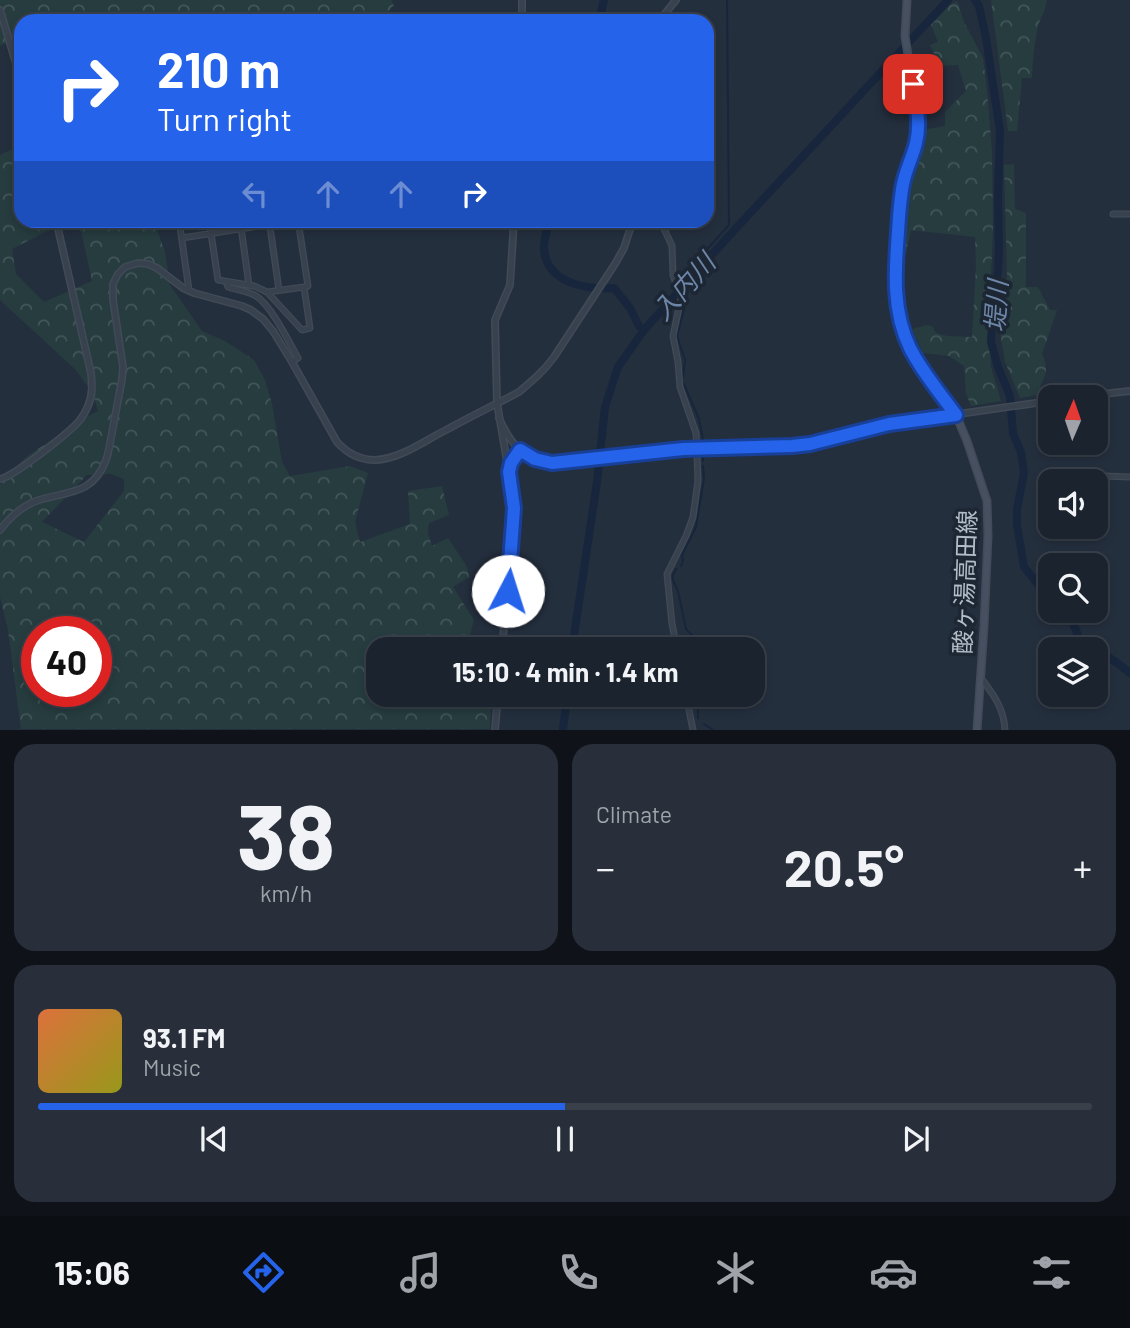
<!DOCTYPE html>
<meta charset="utf-8">
<style>
body{margin:0;font-family:Barlow,"Noto Sans JP",sans-serif;background:#282f3a;color:#f1f3f6;height:100vh;display:flex;flex-direction:column;font-size:26px;white-space:nowrap}
*{box-sizing:border-box;margin:0}
p{font-size:23px;color:#a0a4aa}
.icon{flex:none;width:38px;height:38px;fill:none;stroke:currentColor;stroke-width:2;stroke-linecap:round;stroke-linejoin:round}
.map{position:relative;height:730px;overflow:hidden}
.details{display:flex;flex-direction:column;gap:14px;padding:14px;background:#0f1319;flex:1}
.details>*{flex:none}
.top-card{position:absolute;left:14px;top:14px;width:700px;height:214px;border-radius:21px;box-shadow:0 4px 10px #0003,0 0 0 2px #39404a;background:#2563eb;color:#fff;overflow:hidden}
.needle{width:46px;rotate:2deg}
.controls{position:absolute;left:1038px;top:385px;display:grid;gap:14px}
.controls a{display:grid;place-items:center;width:70px;height:70px;border-radius:14px;background:#1b232e;box-shadow:0 4px 10px #0003,0 0 0 2px #39404a;font-size:35px}
.speed{position:absolute;left:21px;top:616px;display:flex;gap:14px;font-size:35px;font-weight:700;text-align:center}
.speed>*{display:grid;place-content:center;width:91px;height:91px;border-radius:50%;background:#1b232e;box-shadow:0 4px 10px #0003,0 0 0 2px #39404a;line-height:1}
.speed .limit{border:10px solid #d22;background:#fff;color:#111}
.pin{position:absolute;display:grid;place-items:center;width:60px;height:60px;color:#fff;margin:-30px;border-radius:14px;box-shadow:0 4px 10px #0006}
.me{position:absolute;width:77px;margin:-38px;rotate:5deg;stroke-linejoin:round;filter:drop-shadow(0 0 5px #0008)}
.turn{display:flex;align-items:center;gap:24px;height:147px;padding:0 28px;font-size:32px}
.turn .icon{width:91px;height:91px;stroke-width:2.5}
.turn b{display:block;font-size:49px;line-height:60px}
.lanes{display:flex;align-items:center;height:66px;padding:0 28px;background:#0003;justify-content:center;gap:35px;direction:ltr}
.lanes .off{opacity:.35}
.big{font-size:52px;font-weight:700;line-height:1.1}
.details .tile{flex:1;display:flex;flex-direction:column;justify-content:center;gap:10px;min-width:0;padding:0 24px;border-radius:21px;background:#282f3a}
.details .dial{align-items:center;gap:0}
.dial b{font-size:91px;line-height:1}
.song{display:flex;align-items:center;gap:21px}
.cover{width:84px;height:84px;border-radius:10px;background:linear-gradient(135deg,hsl(20 70% 55%),hsl(60 70% 35%))}
.played{height:7px;border-radius:4px;background:linear-gradient(90deg,#2563eb 50%,#39404a 50%)}
.keys{display:flex;justify-content:space-around;direction:ltr}
.heat{display:flex;justify-content:space-between;align-items:center;font-size:38px;direction:ltr}
.details .tiles{flex:1;display:grid;gap:14px;grid-template-columns:1fr 1fr}
.tile:last-child{grid-column:span 2}
.trip{position:absolute;left:366px;top:637px;width:399px;height:70px;border-radius:21px;background:#1b232e;box-shadow:0 4px 10px #0003,0 0 0 2px #39404a;font-weight:700;line-height:70px;text-align:center}
.menu{display:flex;height:112px;justify-content:space-around;align-items:center;background:#0b0e12;color:#a0a4aa}
.menu .icon{width:49px;height:49px}
.menu .active{color:#2563eb}
.menu b{font-size:32px;color:#f1f3f6}
.map>svg:first-child{display:block}
.forest{fill:url(#forest-crowns);fill-rule:evenodd}
.lines{fill:none;stroke-linecap:round;stroke-linejoin:round}
.stream{stroke:#17263c;stroke-width:2}
.river{stroke:#17263c;stroke-width:8}
.minor-casing{stroke:#414a57;stroke-width:7}
.tertiary-casing{stroke:#414a57;stroke-width:8}
.secondary-casing{stroke:#414a57;stroke-width:9}
.minor{stroke:#38414e;stroke-width:4.5}
.tertiary{stroke:#38414e;stroke-width:5}
.secondary{stroke:#465061;stroke-width:6}
.route-casing{stroke:#184099;stroke-width:18}
.route{stroke:#2563eb;stroke-width:12}
.labels{text-anchor:middle;dominant-baseline:central;stroke-width:7;stroke-linejoin:round;paint-order:stroke}
.street-label{font-size:24px;fill:#b4bcc9;stroke:#1d2633}
.water-label{font-size:26px;font-style:italic;fill:#6d86a8;stroke:#1d2633}
</style>
<div class="map">
<svg width="1130" height="730" viewBox="0 0 1130 730">
<defs>
<pattern id="forest-crowns" width="20" height="18" patternUnits="userSpaceOnUse" patternTransform="scale(1.75)"><rect width="20" height="18" fill="#263c3f"/><path d="M2 6a3 3 0 1 1 6 0M12 15a3 3 0 1 1 6 0" fill="none" stroke="#435659"/></pattern>
</defs>
<rect width="100%" height="100%" fill="#242f3e"/>
<path class="forest" d="M0 0H391L394 5 382 20 377 21H21V44L13 39 0 46Z
M991 0H1047C1046 10 1040 18 1038 27 1034 44 1033 60 1032 78H1022L1017 131H1008Z
M957 1 964 22 983 58 987 90 992 152 993 230 989 322 991 367 1001 401 971 406 966 394 964 366 949 356 923 353 912 329 927 325 932 326 936 333 947 336 972 337 976 266 975 237 911 230 906 254 902 255 909 187 924 130 945 126V112L966 91 958 65 940 66 930 45 938 42 931 25 951 4Z
M21 145V220L154 221 165 252 170 285 202 331 225 341 254 360 265 380 272 404 282 462 290 476 350 466 368 473 355 522 360 542 410 524 408 491 442 486 449 515 429 523 428 533 432 546 448 538 467 567 469 577 453 587 474 620 466 649H378V695H461L462 699 489 698 491 708 490 729H21L8 630 0 597V485L26 457 84 418 98 411 93 394 76 370 0 300V155ZM65 222 81 231 92 281 44 302 16 274 12 249ZM111 474 124 479V491L84 542 42 522 87 475ZM37 632H96V691H37Z
M1014 164 1015 209 1026 213V287H1038L1050 310H1057L1042 354C1048 365 1047 375 1040 386L1042 394 1020 398 1005 362 999 325 1002 298 1007 276 1004 165Z"/>
<g class="lines">
<path class="stream" d="M683 377 685 360 677 336 687 298 679 280 729 225 727 0
M683 382 699 419 703 440
M703 456V461
M681 566 683 561 682 555 696 527 704 478 703 466
M676 569 673 575V580L678 591 686 629 692 635 698 649
M698 695V718
M704 724 713 730"/>
<path class="river" d="M975 0 979 6 986 38 1000 131 998 194 999 250 998 271 994 295 991 342 998 367 1010 396 1013 434 1021 452 1024 473 1017 509V525L1024 567 1050 599
M599 21 604 0
M549 220C547 230 544 239 544 248 546 283 586 290 614 288L630 308 639 326
M1060 611 1073 623 1081 643 1095 649
M572 649 597 482 605 407 618 367 644 330 727 238 948 0
M1096 650 1116 662 1130 673
M563 730 567 695"/>
<g class="minor-casing">
<path id="minor" d="M1113 214H1130
M179 220 189 290
M209 220 218 280 254 286 267 292 302 330 310 328 304 287 308 286 298 220
M240 220 249 285
M269 220 279 290
M660 220 672 246 673 275 681 298 673 336 678 362 680 387 696 433 697 454 698 481 693 517 686 536 667 574 672 624 677 649
M182 238 297 220
M226 282 228 287C237 290 248 291 256 296 271 305 289 342 298 358L292 362
M268 292 304 287
M1104 476 1130 477
M981 678C993 694 1004 708 1005 730
M686 695 693 730"/>
</g>
<g class="tertiary-casing">
<path id="tertiary" d="M0 10 21 80
M522 21V0
M659 21 676 0
M1076 397 1130 391
M499 418C511 445 522 458 552 463L683 449 792 446 810 444 889 424 1050 401
M509 469 511 462 520 450
M0 479C13 477 70 432 80 420 83 416 86 411 88 406 93 395 92 384 91 373L56 220
M0 530C10 517 23 505 39 500 68 491 93 495 106 460 109 452 110 442 112 433 115 415 119 397 122 379L123 367 113 300V284L118 274 125 267 138 263 148 264 157 268 183 288 194 293 242 306 251 310 263 319 273 331 292 362 337 442C347 453 360 460 375 460 400 459 424 441 446 430 470 417 494 405 519 392 532 381 544 371 554 357L615 264 624 248 633 220
M502 649 515 508 497 403 495 320 510 285 514 220
M495 730 498 695"/>
</g>
<g class="secondary-casing">
<path id="secondary" d="M907 0 905 36 918 119 916 142 903 184 896 262V299L899 319 909 346 915 356 956 415 967 441 987 501 988 536 984 626 977 730"/>
</g>
<use href="#minor" class="minor"/>
<use href="#tertiary" class="tertiary"/>
<use href="#secondary" class="secondary"/>
</g>
<g class="lines">
<g class="route-casing">
<path id="route" d="M508 591 514 508 509 472 511 463 520 450 535 459 552 463 683 449 792 446 810 444 889 424 956 415C940 393 922 372 910 348 892 311 895 271 898 232 899 216 900 199 903 184 906 169 913 156 916 143 921 123 916 103 913 84"/>
</g>
<use href="#route" class="route"/>
</g>
<g class="labels">
<g class="street-label">
<text transform="translate(964 582) rotate(-88)">酸ヶ湯高田線</text>
</g>
<g class="water-label">
<text transform="translate(683 286) rotate(-48)">入内川</text>
<text transform="translate(995 306) rotate(-86)">堤川</text>
</g>
</g>
</svg>
<div class="controls">
<a><svg class="needle" viewBox="-14 -14 28 28"><path d="M0-13l5 13h-10z" fill="#e53935"/><path d="M0 13l5-13h-10z" fill="#a0a4aa"/></svg></a>
<a><svg class="icon" aria-label="sound" viewBox="0 0 24 24"><path d="M4 9h4l5-4v14l-5-4H4zM17 9q2 3 0 6"/></svg></a>
<a><svg class="icon" aria-label="search" viewBox="0 0 24 24"><circle cx="10" cy="10" r="6"/><path d="M15 15l6 6"/></svg></a>
<a><svg class="icon" aria-label="layers" viewBox="0 0 24 24"><path d="M12 4l9 5-9 5-9-5zM3 14l9 5 9-5"/></svg></a>
</div>
<div class="speed"><div class="limit">40</div></div>
<div class="pin" style="left:913px;top:84px;background:#d93025"><svg class="icon" aria-label="arrive" viewBox="0 0 24 24"><path d="M6 21V4h12l-3 4 3 4H6"/></svg></div>
<svg class="me" style="left:508px;top:591px" viewBox="-20 -20 40 40"><circle r="19" fill="#fff"/><path d="M0-13L10 11 0 6-10 11z" fill="#2563eb"/></svg>
<div class="trip">15:10 · 4 min · 1.4 km</div>
<div class="top-card">
<div class="turn"><svg class="icon" aria-label="right" viewBox="0 0 24 24"><path d="M7 20v-9h11M14 6l5 5-5 5"/></svg><div><b>210 m</b>Turn right</div></div>
<div class="lanes"><svg class="icon off" aria-label="left" viewBox="0 0 24 24"><path d="M17 20v-9H6M10 6l-5 5 5 5"/></svg><svg class="icon off" aria-label="ahead" viewBox="0 0 24 24"><path d="M12 20V5M6 11l6-6 6 6"/></svg><svg class="icon off" aria-label="ahead" viewBox="0 0 24 24"><path d="M12 20V5M6 11l6-6 6 6"/></svg><svg class="icon" aria-label="right" viewBox="0 0 24 24"><path d="M7 20v-9h11M14 6l5 5-5 5"/></svg></div>
</div>
</div>
<section class="details">
<div class="tiles">
<div class="tile dial"><b>38</b><p>km/h</p></div>
<div class="tile"><p>Climate</p>
<div class="heat"><a>−</a><b class="big">20.5°</b><a>+</a></div>
</div>
<div class="tile">
<div class="song"><i class="cover"></i><div><b>93.1 FM</b><p>Music</p></div></div>
<div class="played"></div>
<div class="keys"><svg class="icon" aria-label="previous" viewBox="0 0 24 24"><path d="M18 5L8 12l10 7zM5 5v14"/></svg><svg class="icon" aria-label="pause" viewBox="0 0 24 24"><path d="M8 5v14M16 5v14"/></svg><svg class="icon" aria-label="next" viewBox="0 0 24 24"><path d="M6 5l10 7-10 7zM19 5v14"/></svg></div>
</div>
</div>
</section>
<nav class="menu">
<b>15:06</b>
<svg class="icon active" aria-label="directions" viewBox="0 0 24 24"><path d="M12 3l9 9-9 9-9-9zM9 14v-3h6M13 9l2 2-2 2"/></svg>
<svg class="icon" aria-label="music" viewBox="0 0 24 24"><path d="M9 18V5l10-2v13"/><circle cx="6" cy="18" r="3"/><circle cx="16" cy="16" r="3"/></svg>
<svg class="icon" aria-label="phone" viewBox="0 0 24 24"><path d="M5 4h4l2 5-3 2q2 4 5 5l2-3 5 2v4C11 20 4 13 5 4z"/></svg>
<svg class="icon" aria-label="climate" viewBox="0 0 24 24"><path d="M12 3v18M4 7l16 10M4 17L20 7"/></svg>
<svg class="icon" aria-label="car" viewBox="0 0 24 24"><path d="M5 17H2v-5l4-1 3-4h7l3 4 3 1v5h-3M9 17h6M6 11h13"/><circle cx="7" cy="17" r="2"/><circle cx="17" cy="17" r="2"/></svg>
<svg class="icon" aria-label="filters" viewBox="0 0 24 24"><path d="M4 7h16M4 17h16"/><circle cx="9" cy="7" r="2"/><circle cx="15" cy="17" r="2"/></svg>
</nav>
